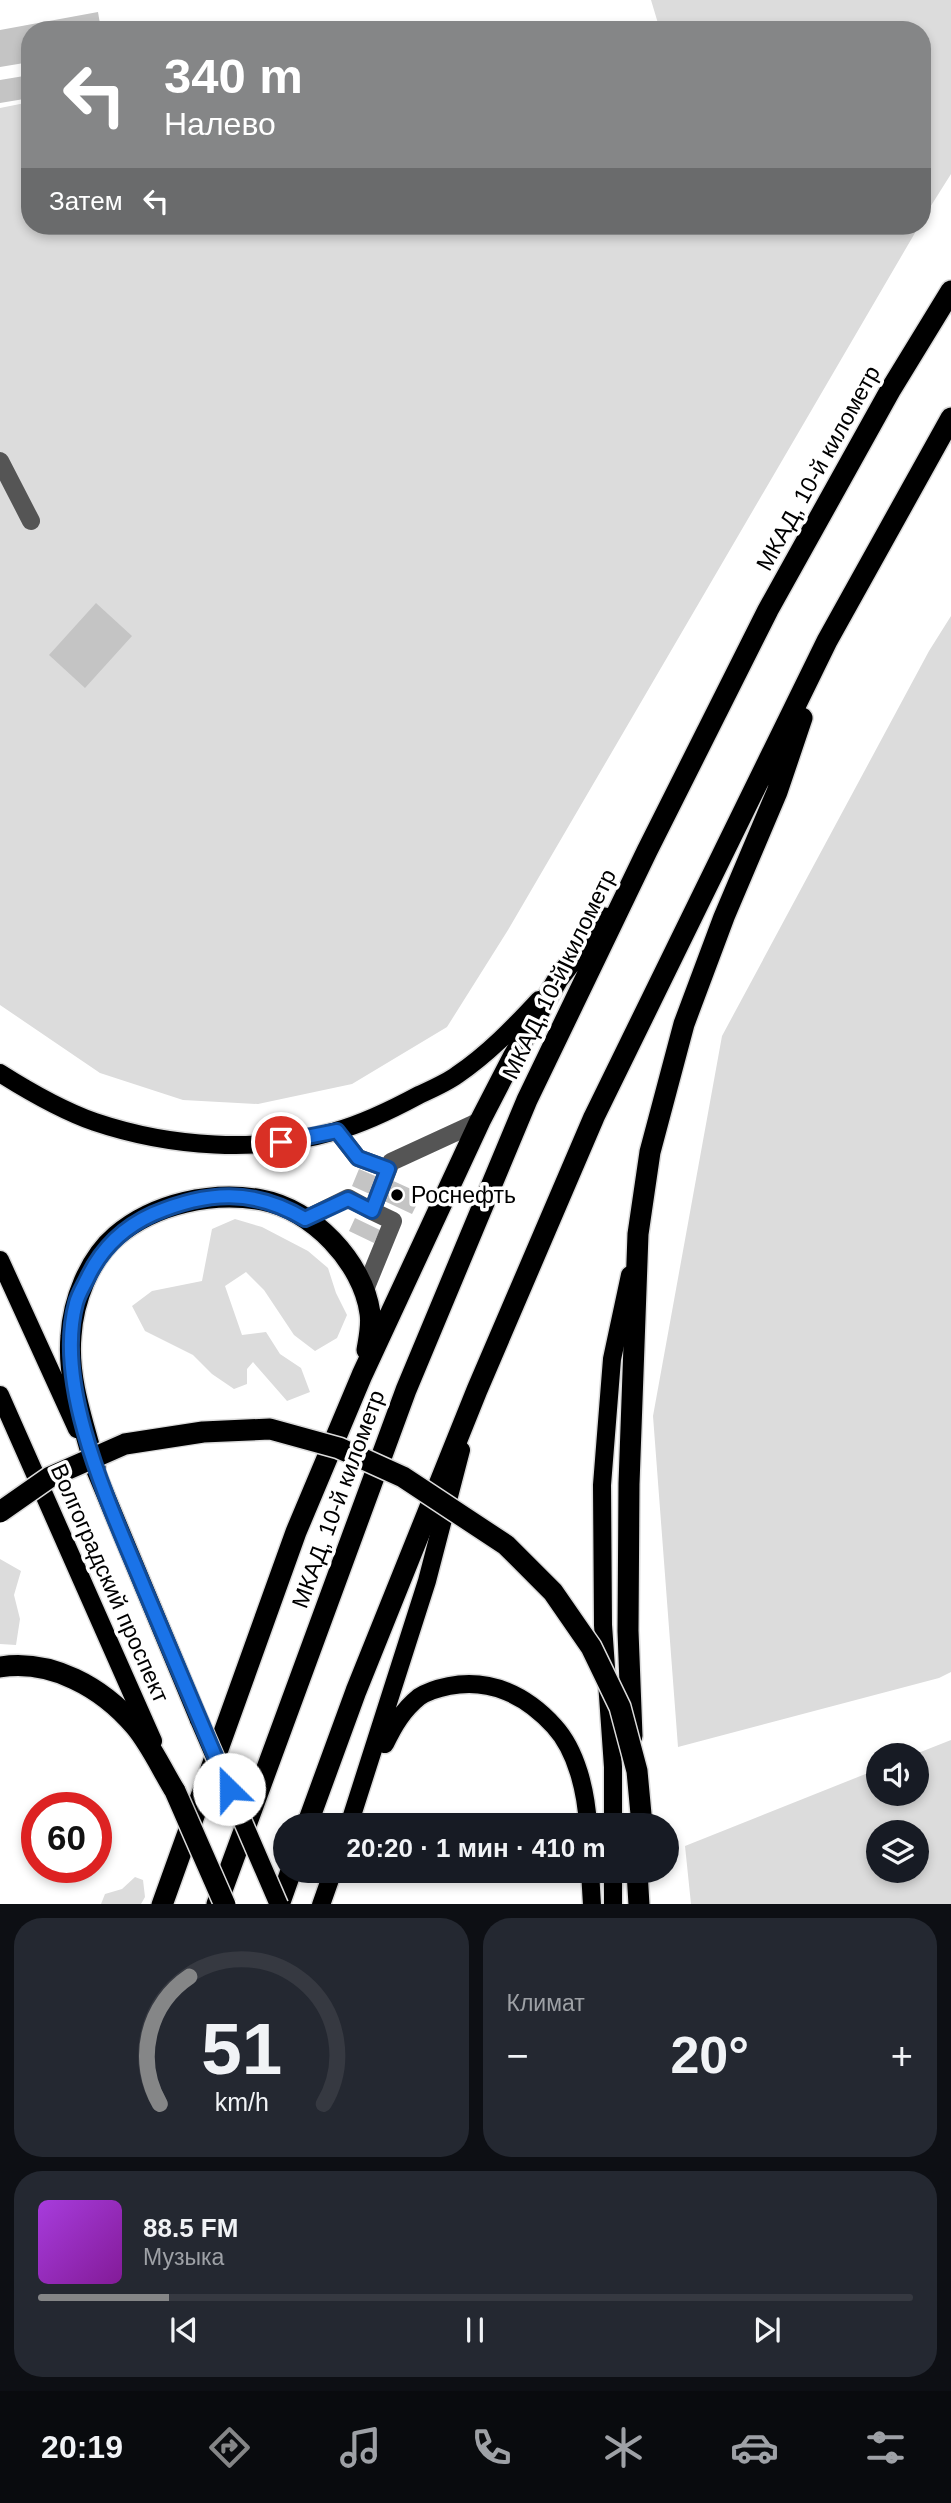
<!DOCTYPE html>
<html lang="ru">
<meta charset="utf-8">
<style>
body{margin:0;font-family:Arial,sans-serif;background:#242831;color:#f1f3f6;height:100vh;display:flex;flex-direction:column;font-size:26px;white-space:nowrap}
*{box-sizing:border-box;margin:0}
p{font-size:23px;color:#9ea1a6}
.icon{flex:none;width:38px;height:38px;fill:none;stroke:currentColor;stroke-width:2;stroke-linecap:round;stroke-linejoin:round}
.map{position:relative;height:1904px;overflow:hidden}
.details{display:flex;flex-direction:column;gap:14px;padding:14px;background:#0d0f14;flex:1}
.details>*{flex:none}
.banner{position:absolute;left:21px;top:21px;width:910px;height:214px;border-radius:28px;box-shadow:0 4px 10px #0003;background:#858687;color:#fff;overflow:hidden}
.controls{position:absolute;left:866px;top:1743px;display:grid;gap:14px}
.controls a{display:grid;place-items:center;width:63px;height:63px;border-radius:50%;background:#171b24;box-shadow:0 4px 10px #0003;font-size:35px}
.speed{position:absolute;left:21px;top:1792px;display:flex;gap:14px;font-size:35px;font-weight:700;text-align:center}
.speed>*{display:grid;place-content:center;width:91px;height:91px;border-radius:50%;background:#171b24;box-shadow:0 4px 10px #0003;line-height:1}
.speed .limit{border:10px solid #d22;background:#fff;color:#111}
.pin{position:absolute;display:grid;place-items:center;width:60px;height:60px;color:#fff;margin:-30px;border:4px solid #fff;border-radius:50%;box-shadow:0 2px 7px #0007}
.me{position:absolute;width:77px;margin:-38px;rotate:337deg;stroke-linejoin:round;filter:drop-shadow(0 0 5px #0008)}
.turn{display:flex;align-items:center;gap:24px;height:147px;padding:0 28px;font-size:32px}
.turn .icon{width:91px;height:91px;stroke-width:2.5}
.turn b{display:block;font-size:49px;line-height:60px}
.then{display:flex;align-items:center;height:66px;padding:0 28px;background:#0003;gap:14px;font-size:26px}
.big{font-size:52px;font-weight:700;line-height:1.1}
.details .card{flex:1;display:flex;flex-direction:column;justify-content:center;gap:10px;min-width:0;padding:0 24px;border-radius:28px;background:#242831}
.details .dial{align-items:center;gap:0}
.dial svg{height:182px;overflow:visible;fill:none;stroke:#363941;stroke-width:7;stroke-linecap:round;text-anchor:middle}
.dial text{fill:#f1f3f6;stroke:none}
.song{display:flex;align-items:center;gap:21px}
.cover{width:84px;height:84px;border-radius:10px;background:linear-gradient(135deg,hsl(280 70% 55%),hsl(290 70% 35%))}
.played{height:7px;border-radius:4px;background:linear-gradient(90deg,#858687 15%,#363941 15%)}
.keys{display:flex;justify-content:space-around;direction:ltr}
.heat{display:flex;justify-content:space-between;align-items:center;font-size:38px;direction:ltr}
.details .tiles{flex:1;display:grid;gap:14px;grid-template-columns:1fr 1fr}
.card:last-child{grid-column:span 2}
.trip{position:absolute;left:273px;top:1813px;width:406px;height:70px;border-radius:35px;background:#171b24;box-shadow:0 4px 10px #0003;font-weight:700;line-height:70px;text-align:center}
.dock{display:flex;height:112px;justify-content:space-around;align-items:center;background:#090b0e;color:#9ea1a6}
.dock .icon{width:49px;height:49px}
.dock .active{color:#858687}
.dock b{font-size:32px;color:#f1f3f6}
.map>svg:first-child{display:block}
.green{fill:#dcdcdc;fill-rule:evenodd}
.building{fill:#c4c4c4}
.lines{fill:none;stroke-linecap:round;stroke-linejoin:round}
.major-casing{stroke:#dbdbdb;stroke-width:21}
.highway-casing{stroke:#dbdbdb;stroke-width:24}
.minor{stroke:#555;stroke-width:18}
.major{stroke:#000;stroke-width:18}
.highway{stroke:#000;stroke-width:21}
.major-bridge-casing{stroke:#dbdbdb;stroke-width:21;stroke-linecap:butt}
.highway-bridge-casing{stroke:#dbdbdb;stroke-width:24;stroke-linecap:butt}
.major-bridge{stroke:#000;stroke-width:18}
.highway-bridge{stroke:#000;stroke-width:21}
.route-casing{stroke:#114b97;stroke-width:18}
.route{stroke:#1a73e8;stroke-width:12}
.poi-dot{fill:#000;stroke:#fff;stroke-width:2.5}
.labels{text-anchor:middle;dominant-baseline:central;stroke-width:7;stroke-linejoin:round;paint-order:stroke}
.street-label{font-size:23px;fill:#000;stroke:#fff}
.poi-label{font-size:23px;fill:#000;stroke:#fff;text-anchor:start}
</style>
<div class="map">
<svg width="951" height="1905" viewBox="0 0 951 1905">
<rect width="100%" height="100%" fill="#fff"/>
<path class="green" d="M651 0H951V174L922 220V30H660Z
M30 102V226H919L508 930 447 1027 352 1084 258 1104 183 1100 100 1073 0 1005V108Z
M951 616V1672L939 1678 678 1747 653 1416 722 1036 929 651Z
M235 1219 262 1227 308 1251 328 1268 336 1293 347 1315 337 1338 315 1351 294 1335 264 1290 246 1272 225 1286 242 1335 266 1332 280 1354 301 1368 310 1392 287 1401 253 1362 247 1369V1384L234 1389 212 1374 193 1355 145 1331 132 1306 152 1291 202 1281 212 1229Z
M0 1559 21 1571 14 1595 20 1619 16 1645 0 1644Z
M951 1740V1904H691L685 1846 878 1769V1794H917V1755H913ZM917 1832V1871H878V1832Z
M135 1877 143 1880 145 1897 141 1904H101L105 1894 122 1889Z"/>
<path class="building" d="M98 12 101 30H30V62L0 67V30Z
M30 75V98L0 103V80Z
M96 603 132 636 85 688 49 655Z
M359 1169 380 1178 372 1195 352 1186Z
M389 1179 422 1194 412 1214 380 1199Z
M355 1218 380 1230 374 1243 349 1231Z"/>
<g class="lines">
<g class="major-casing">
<path id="major" d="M0 1073C30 1092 61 1110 95 1122 169 1147 260 1154 336 1131 365 1123 393 1109 419 1095 432 1089 446 1083 457 1075 488 1054 514 1027 539 1000
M0 1260 77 1429
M0 1395 153 1741
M89 1455 199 1720
M385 1744C394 1725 403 1710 419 1697 428 1691 439 1688 449 1686 490 1678 526 1695 554 1726 577 1751 586 1792 588 1825
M349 1825 427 1581 461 1450
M613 1825V1767L603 1625 602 1485 612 1359 630 1275
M590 1871 592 1905
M613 1871V1905
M321 1905 333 1871"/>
</g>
<g class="highway-casing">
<path id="highway" d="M95 1467C84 1425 67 1380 71 1336 73 1301 89 1259 116 1236 155 1203 213 1191 262 1200 312 1209 363 1262 370 1313 372 1325 369 1338 367 1350
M0 1667C51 1659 102 1687 135 1726 151 1745 162 1770 175 1791
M632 1736 628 1631 629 1484 638 1234 650 1152 684 1024 724 917 777 792 802 718
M307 1825 356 1691 477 1390 594 1117 827 641 951 418
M637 1871 639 1905
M217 1904 406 1390 527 1100 647 851 768 610 891 389 951 291
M162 1905 296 1532 362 1375 480 1121 513 1057 558 979 605 918
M279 1905 291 1871"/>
</g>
<path class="minor" d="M0 461 31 521
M337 1131 358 1158 388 1169
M305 1219 348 1198 372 1211
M364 1292 393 1221 372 1211 391 1162 480 1121"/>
<use href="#major" class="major"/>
<use href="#highway" class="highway"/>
<g class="major-bridge-casing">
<path id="major-bridge" d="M199 1720 279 1905"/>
</g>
<g class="highway-bridge-casing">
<path id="highway-bridge" d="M0 1512 50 1477 125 1444 203 1432 270 1429 339 1448 403 1477 506 1545 553 1592 591 1647 620 1707 637 1771 642 1825
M175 1791 225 1905"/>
</g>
<use href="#major-bridge" class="major-bridge"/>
<use href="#highway-bridge" class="highway-bridge"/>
</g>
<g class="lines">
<g class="route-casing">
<path id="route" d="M229 1789C200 1722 172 1655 144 1588 112 1510 53 1388 76 1303 78 1295 83 1287 87 1279 101 1249 122 1228 153 1214 207 1191 253 1188 305 1219L348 1199 372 1211 388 1169 358 1158 337 1131 281 1142"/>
</g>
<use href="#route" class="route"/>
</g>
<circle class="poi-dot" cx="397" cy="1195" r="7"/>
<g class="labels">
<g class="street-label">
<text transform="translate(818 468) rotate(-61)">МКАД, 10-й километр</text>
<text transform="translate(559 974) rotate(-64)">МКАД, 10-й километр</text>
<text transform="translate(338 1499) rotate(-70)">МКАД, 10-й километр</text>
<text transform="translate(110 1583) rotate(66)">Волгоградский проспект</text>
</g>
<g class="poi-label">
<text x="411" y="1195">Роснефть</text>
</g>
</g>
</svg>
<div class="controls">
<a><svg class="icon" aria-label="sound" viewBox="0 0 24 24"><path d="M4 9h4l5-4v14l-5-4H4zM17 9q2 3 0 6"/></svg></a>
<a><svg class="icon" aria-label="layers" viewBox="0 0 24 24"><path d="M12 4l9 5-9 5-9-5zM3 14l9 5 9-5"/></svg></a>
</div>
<div class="speed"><div class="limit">60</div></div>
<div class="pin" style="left:281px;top:1142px;background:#d93025"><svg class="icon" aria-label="arrive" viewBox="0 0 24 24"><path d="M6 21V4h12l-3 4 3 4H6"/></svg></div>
<svg class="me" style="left:229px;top:1789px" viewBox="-20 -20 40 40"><circle r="19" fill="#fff"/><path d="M0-13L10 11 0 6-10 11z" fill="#1a73e8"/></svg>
<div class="trip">20:20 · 1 мин · 410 m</div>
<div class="banner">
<div class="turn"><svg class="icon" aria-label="left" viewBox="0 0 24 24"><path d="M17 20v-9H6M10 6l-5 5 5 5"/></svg><div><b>340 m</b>Налево</div></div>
<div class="then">Затем<svg class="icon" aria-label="left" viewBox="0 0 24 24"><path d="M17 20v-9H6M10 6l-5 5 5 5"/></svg></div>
</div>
</div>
<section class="details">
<div class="tiles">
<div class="card dial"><svg viewBox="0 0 100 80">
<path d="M14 69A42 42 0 1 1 86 69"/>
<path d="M14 69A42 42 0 0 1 27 13" stroke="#858687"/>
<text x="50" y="56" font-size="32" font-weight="700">51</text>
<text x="50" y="72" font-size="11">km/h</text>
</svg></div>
<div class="card"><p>Климат</p>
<div class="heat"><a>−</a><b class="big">20°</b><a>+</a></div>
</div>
<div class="card">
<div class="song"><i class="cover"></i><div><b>88.5 FM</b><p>Музыка</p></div></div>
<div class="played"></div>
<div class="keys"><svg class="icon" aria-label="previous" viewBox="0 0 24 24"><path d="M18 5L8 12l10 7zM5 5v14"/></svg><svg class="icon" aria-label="pause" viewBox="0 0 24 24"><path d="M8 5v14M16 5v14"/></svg><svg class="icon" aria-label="next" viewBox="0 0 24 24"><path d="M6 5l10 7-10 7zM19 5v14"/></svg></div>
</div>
</div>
</section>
<nav class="dock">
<b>20:19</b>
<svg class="icon active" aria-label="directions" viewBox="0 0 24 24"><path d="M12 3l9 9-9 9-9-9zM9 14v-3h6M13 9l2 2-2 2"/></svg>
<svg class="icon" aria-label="music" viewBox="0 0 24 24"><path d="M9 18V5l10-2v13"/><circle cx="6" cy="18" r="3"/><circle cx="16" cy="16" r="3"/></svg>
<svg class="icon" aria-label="phone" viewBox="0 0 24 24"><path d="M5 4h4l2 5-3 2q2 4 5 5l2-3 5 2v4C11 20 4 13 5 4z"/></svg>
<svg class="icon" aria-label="climate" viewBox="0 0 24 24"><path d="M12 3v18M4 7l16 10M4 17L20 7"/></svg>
<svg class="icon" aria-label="car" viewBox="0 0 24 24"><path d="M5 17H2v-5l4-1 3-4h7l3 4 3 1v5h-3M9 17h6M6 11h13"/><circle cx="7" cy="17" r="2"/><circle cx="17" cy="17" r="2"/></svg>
<svg class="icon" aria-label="filters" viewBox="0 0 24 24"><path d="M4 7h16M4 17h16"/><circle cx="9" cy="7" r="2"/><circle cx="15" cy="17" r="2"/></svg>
</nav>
